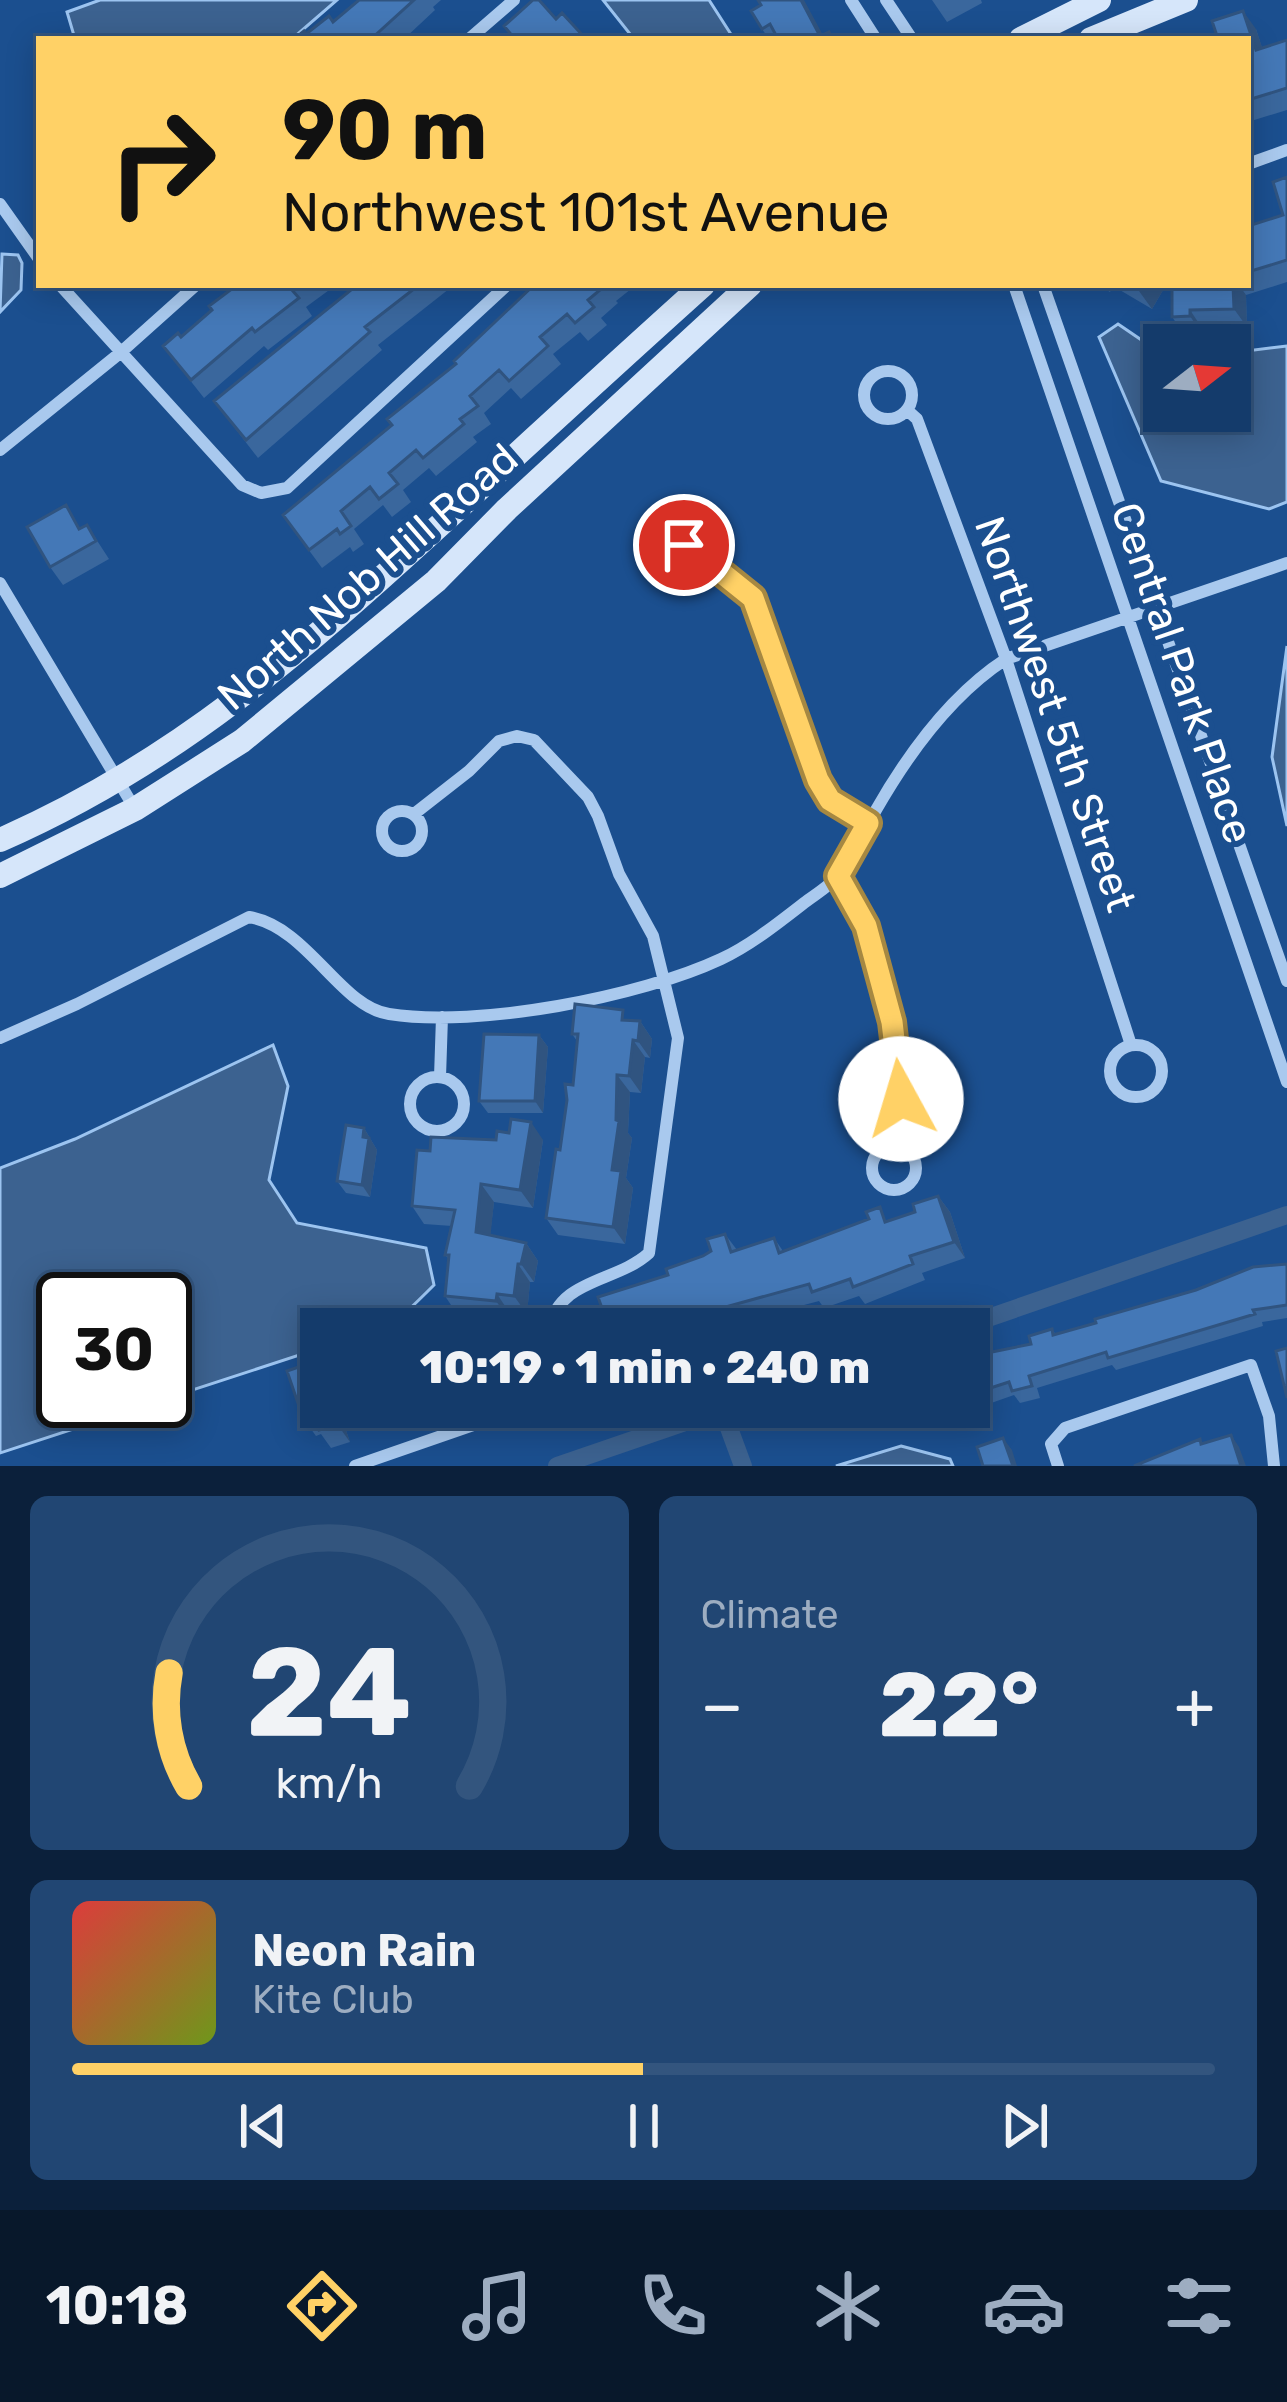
<!DOCTYPE html>
<meta charset="utf-8">
<style>
body{margin:0;font-family:Rubik,sans-serif;background:#214673;color:#f1f3f6;height:100vh;display:flex;flex-direction:column;font-size:45px;white-space:nowrap}
*{box-sizing:border-box;margin:0}
p{font-size:39px;color:#9dadc1}
.icon{flex:none;width:66px;height:66px;fill:none;stroke:currentColor;stroke-width:2;stroke-linecap:round;stroke-linejoin:round}
.map{position:relative;height:1466px;overflow:hidden}
.drawer{display:flex;flex-direction:column;gap:30px;padding:30px;background:#0b203b;flex:1}
.drawer>*{flex:none}
.banner{position:absolute;left:36px;top:36px;width:1215px;height:252px;border-radius:0px;box-shadow:0 6px 30px #0003,0 0 0 3px #33557e;background:#ffd166;color:#111;overflow:hidden}
.needle{width:78px;rotate:73deg}
.buttons{position:absolute;left:1143px;top:324px;display:grid;gap:24px}
.buttons a{display:grid;place-items:center;width:108px;height:108px;border-radius:0px;background:#143b6b;box-shadow:0 6px 30px #0003,0 0 0 3px #33557e;font-size:60px}
.speed{position:absolute;left:36px;top:1272px;display:flex;gap:24px;font-size:60px;font-weight:700;text-align:center}
.speed>*{display:grid;place-content:center;width:156px;height:156px;border-radius:50%;background:#143b6b;box-shadow:0 6px 30px #0003,0 0 0 3px #33557e;line-height:1}
.speed .limit{border:6px solid #111;border-radius:18px;background:#fff;color:#111}
.pin{position:absolute;display:grid;place-items:center;width:102px;height:102px;color:#fff;margin:-51px;border:6px solid #fff;border-radius:50%;box-shadow:0 3px 12px #0007}
.me{position:absolute;width:132px;margin:-66px;rotate:354deg;stroke-linejoin:round;filter:drop-shadow(0 0 9px #0008)}
.turn{display:flex;align-items:center;gap:42px;height:252px;padding:0 48px;font-size:54px}
.turn .icon{width:156px;height:156px;stroke-width:2.5}
.turn b{display:block;font-size:84px;line-height:102px}
.big{font-size:90px;font-weight:800;line-height:1.1}
.drawer .tile{flex:1;display:flex;flex-direction:column;justify-content:center;gap:18px;min-width:0;padding:0 42px;border-radius:18px;background:#214673}
.drawer .dial{align-items:center;gap:0}
.dial svg{height:312px;overflow:visible;fill:none;stroke:#33557e;stroke-width:7;stroke-linecap:round;text-anchor:middle}
.dial text{fill:#f1f3f6;stroke:none}
.song{display:flex;align-items:center;gap:36px}
.cover{width:144px;height:144px;border-radius:18px;background:linear-gradient(135deg,hsl(0 70% 55%),hsl(80 70% 35%))}
.played{height:12px;border-radius:6px;background:linear-gradient(90deg,#ffd166 50%,#33557e 50%)}
.keys{display:flex;justify-content:space-around;direction:ltr}
.heat{display:flex;justify-content:space-between;align-items:center;font-size:66px;direction:ltr}
.drawer .tiles{flex:1;display:grid;gap:30px;grid-template-columns:1fr 1fr}
.tile:last-child{grid-column:span 2}
.trip{position:absolute;left:300px;top:1308px;width:690px;height:120px;border-radius:0px;background:#143b6b;box-shadow:0 6px 30px #0003,0 0 0 3px #33557e;font-weight:800;line-height:120px;text-align:center}
.dock{display:flex;height:192px;justify-content:space-around;align-items:center;background:#08182b;color:#9dadc1}
.dock .icon{width:84px;height:84px}
.dock .on{color:#ffd166}
.dock b{font-size:54px;color:#f1f3f6}
.map>svg:first-child{display:block}
.water{fill:#3c6290;stroke:#9cc4f0;stroke-width:3}
.lines{fill:none;stroke-linecap:round;stroke-linejoin:round}
.canal{stroke:#3c6290;stroke-width:18}
.street{stroke:#a9c9ee;stroke-width:12}
.secondary{stroke:#d6e6fa;stroke-width:24}
.wall{fill:#3a679d}
.shaded-wall{fill:#305480}
.building{fill:#4478b7;stroke:#305480;stroke-width:3}
.route-casing{stroke:#a68842;stroke-width:30}
.route{stroke:#ffd166;stroke-width:21}
.labels{text-anchor:middle;dominant-baseline:central;stroke-width:12;stroke-linejoin:round;paint-order:stroke}
.street-label{font-size:42px;fill:#fff;stroke:#1b4f8f}
</style>
<div class="map">
<svg width="1287" height="1466" viewBox="0 0 1287 1466">
<rect width="100%" height="100%" fill="#1b4f8f"/>
<path class="water" d="M100 0H337L292 39H75L67 12Z
M603 0H709L734 39H634Z
M2 254 18 255 22 263 21 290 0 312Z
M1118 324 1143 341 1164 346V411H1230V353L1287 346V502L1269 509 1161 481 1099 337Z
M1287 646V826L1272 757Z
M273 1045 288 1086 269 1180 297 1223 426 1248 434 1285C385 1334 390 1329 321 1329V1348L165 1399V1299H63V1401H159L0 1453V1168L75 1139Z
M901 1446 950 1459 953 1466H836Z"/>
<g class="lines">
<path class="canal" d="M956 1329 1287 1215
M722 1409 743 1466
M557 1466 729 1407"/>
<path class="street" d="M851 0 876 39
M886 0 912 39
M469 39 514 0
M1248 164 1287 150
M0 204 39 259
M60 285 242 485 261 493 287 488 507 285
M1014 285 1287 1082
M1043 285 1287 981
M864 395a24 24 0 1 1 48 0a24 24 0 1 1-48 0Z
M907 410 917 419 1006 659 1131 1045
M0 450 120 353 196 285
M674 563a19 19 0 1 1 38 0a19 19 0 1 1-38 0Z
M712 565 753 598 818 780 831 800 868 823
M0 583 135 809
M382 831a20 20 0 1 1 40 0a20 20 0 1 1-40 0Z
M414 814 469 771 499 741 517 736 534 740 588 797 598 816 619 874 653 936 678 1038 649 1253C616 1283 559 1278 549 1329
M839 876 866 926 892 1021 904 1133 896 1146
M0 1038 77 1004 249 917C308 927 340 1007 389 1014 478 1028 640 997 721 959 751 945 778 923 804 903 816 894 831 885 840 874 854 855 864 830 876 810 908 754 952 694 1006 659L1287 563
M1110 1071a26 26 0 1 1 52 0a26 26 0 1 1-52 0Z
M440 1077 442 1017
M410 1104a27 27 0 1 1 54 0a27 27 0 1 1-54 0Z
M872 1168a22 22 0 1 1 44 0a22 22 0 1 1-44 0Z
M355 1466 505 1414 512 1407
M1058 1466 1051 1444 1065 1428 1251 1365 1269 1416 1274 1466"/>
<path class="secondary" d="M1021 39 1099 0
M1091 39 1186 0
M0 840C176 763 301 652 441 524 528 444 615 364 703 285
M0 876 135 809 242 741 436 581 507 509 750 285"/>
</g>
<path class="wall" d="M358 0H441L433 7 435 10 404 39H294L333 22Z
M932 0H981L982 3 947 22Z
M761 5 823 35 829 32 834 39H769L762 29Z
M1256 29 1262 48 1287 40V110L1251 121 1248 116V39Z
M1287 177V282L1246 295 1247 327 1202 328V334L1185 335 1172 317V285H1248V226L1283 215Z
M237 285H336L306 307 312 316 268 350 264 346 204 398 163 346 181 337 212 310Z
M357 285H454L378 345 382 350 258 458 214 401Z
M534 285H636L616 301 618 303 601 318 607 325 588 341 580 332 553 354 561 364 521 399 511 388 484 413 491 424 473 437 477 442 436 476 429 468 403 490 411 502 392 517 383 505 354 529 364 544 353 552 350 547 322 568 283 515 392 426Z
M1098 285H1166L1152 309 1113 286 1110 292Z
M87 525 109 559 63 585 50 567 81 528Z
M631 1020 640 1021 652 1039 650 1058 645 1057 641 1093 630 1092 628 1133 632 1138 626 1178 633 1188 625 1244 558 1235 546 1218 573 1085 577 1041 572 1034Z
M539 1035 548 1047 543 1113H488L479 1101Z
M364 1128 377 1150 370 1197 346 1193 337 1181Z
M509 1133 543 1140 533 1208 494 1202 490 1235 526 1243 538 1261 534 1282H530L527 1314 509 1312V1319L457 1314 445 1296 449 1259 445 1255 452 1226 424 1224 412 1206 430 1151 496 1140Z
M938 1196 950 1212 965 1258 922 1273 925 1280 865 1304 859 1296 824 1308 819 1301 722 1327 723 1329H562L604 1314 703 1256 711 1251 725 1234 737 1250 774 1238 783 1251 915 1212Z
M1287 1264V1318L1262 1322 1263 1326 1116 1370 1112 1365 1037 1388 1040 1398 1020 1403 1014 1395 977 1408 953 1426 939 1407H969V1359L1031 1344 1052 1329 1056 1335Z
M316 1361 321 1369V1407H338L350 1442 331 1448 321 1434 316 1436 303 1418Z"/>
<path class="shaded-wall" d="M801 0H804L825 39H822Z
M1243 11 1256 29 1269 68 1256 50Z
M1142 285H1166L1152 309 1139 291Z
M1233 285H1239L1246 295 1247 327 1234 309Z
M1190 310 1202 328V334L1190 316Z
M640 1021 652 1039 650 1058 638 1041Z
M539 1035 548 1047 543 1113 535 1101Z
M633 1040 645 1057 641 1093 629 1076Z
M617 1075 630 1092 628 1133 632 1138 626 1178 633 1188 625 1244 613 1227 612 1170Z
M531 1122 543 1140 533 1208 520 1190Z
M364 1128 377 1150 370 1197 362 1185Z
M481 1184 494 1202 489 1250 476 1232Z
M938 1196 950 1212 965 1258 954 1242Z
M526 1243 538 1261 534 1282 521 1264Z
M518 1264 530 1282 527 1314 514 1296Z
M497 1294 509 1312V1319L496 1301Z
M331 1407H338L350 1442 337 1424Z
M1231 1435 1239 1447 1246 1466H1241Z
M1003 1438 1012 1450 1017 1466H1013Z"/>
<path class="building" d="M359 0H414L371 39H294L304 31 306 34 329 16 333 22Z
M533 0H539L556 19 562 13 586 39H515L504 26Z
M758 0H801L820 36 829 32 832 39H778L770 24 762 29 751 11 761 5Z
M1243 11 1256 50 1287 40V88L1248 100V39H1218L1212 21Z
M1287 177V260L1248 272V226L1283 215 1273 182Z
M237 285H299L292 290 299 298 255 332 252 328 191 380 163 346 178 333 181 337 212 310 209 306Z
M357 285H419L365 327 370 332 246 440 214 401Z
M534 285H606L588 300 594 307 575 323 567 314 540 337 548 346 509 381 499 370 470 396 478 406 460 419 464 424 423 458 416 450 389 473 398 484 379 499 370 487 341 511 351 526 340 534 337 529 309 550 283 515 392 425 387 419 456 364 454 361Z
M1172 285H1233L1234 309 1190 310V316L1172 317Z
M66 505 79 529 87 525 96 541 50 567 27 527Z
M575 1004 623 1010 622 1020 640 1021 638 1041 633 1040 629 1076 617 1075 616 1120 619 1121 612 1170 621 1171 613 1227 546 1218 556 1149 560 1150 567 1100 565 1084 573 1085 578 1034H572Z
M484 1034 539 1035 535 1101H479Z
M511 1119 531 1122 520 1190 481 1184 476 1232 526 1243 521 1264H518L514 1296 497 1294 496 1301 445 1296 449 1255H445L455 1210 412 1206 417 1150 430 1151 431 1137 496 1140 497 1131 509 1133Z
M346 1125 364 1128 363 1137 369 1138 362 1185 337 1181Z
M938 1196 954 1242 910 1256 913 1264 853 1287 850 1279 812 1292 809 1284 711 1311 714 1320 689 1329H562V1326L604 1314 598 1297 668 1275 666 1269 703 1256 711 1251 707 1239 725 1234 731 1252 774 1238 779 1253 869 1219 866 1212 880 1207 885 1222 915 1212 913 1204Z
M1287 1264V1305L1253 1310 1255 1314 1108 1358 1106 1352 1029 1376 1032 1386 1012 1391 1009 1382 969 1395V1359L987 1353 1031 1344 1029 1336 1052 1329 1053 1335 1096 1323 1095 1319 1196 1290 1253 1267Z
M1287 1348V1398L1276 1351Z
M316 1361 321 1377V1407H331L337 1424 319 1430 313 1414 303 1418 287 1371Z
M940 1407H954L945 1414Z
M1231 1435 1241 1466H1134L1200 1439 1201 1444Z
M1003 1438 1013 1466H983L977 1447Z"/>
<g class="lines">
<g class="route-casing">
<path id="route" d="M684 545 704 547 712 565 753 598 818 780 830 800 868 823 838 876 866 926 892 1022 901 1099"/>
</g>
<use href="#route" class="route"/>
</g>
<g class="labels">
<g class="street-label">
<text transform="translate(368 577) rotate(-41)">North Nob Hill Road</text>
<text transform="translate(1182 673) rotate(71)">Central Park Place</text>
<text transform="translate(1055 714) rotate(71)">Northwest 5th Street</text>
</g>
</g>
</svg>
<div class="buttons">
<a><svg class="needle" viewBox="-14 -14 28 28"><path d="M0-13l5 13h-10z" fill="#e53935"/><path d="M0 13l5-13h-10z" fill="#9dadc1"/></svg></a>
</div>
<div class="speed"><div class="limit">30</div></div>
<div class="pin" style="left:684px;top:545px;background:#d93025"><svg class="icon" aria-label="arrive" viewBox="0 0 24 24"><path d="M6 21V4h12l-3 4 3 4H6"/></svg></div>
<svg class="me" style="left:901px;top:1099px" viewBox="-20 -20 40 40"><circle r="19" fill="#fff"/><path d="M0-13L10 11 0 6-10 11z" fill="#ffd166"/></svg>
<div class="trip">10:19 · 1 min · 240 m</div>
<div class="banner">
<div class="turn"><svg class="icon" aria-label="right" viewBox="0 0 24 24"><path d="M7 20v-9h11M14 6l5 5-5 5"/></svg><div><b>90 m</b>Northwest 101st Avenue</div></div>
</div>
</div>
<section class="drawer">
<div class="tiles">
<div class="tile dial"><svg viewBox="0 0 100 80">
<path d="M14 69A42 42 0 1 1 86 69"/>
<path d="M14 69A42 42 0 0 1 9 40" stroke="#ffd166"/>
<text x="50" y="56" font-size="32" font-weight="700">24</text>
<text x="50" y="72" font-size="11">km/h</text>
</svg></div>
<div class="tile"><p>Climate</p>
<div class="heat"><a>−</a><b class="big">22°</b><a>+</a></div>
</div>
<div class="tile">
<div class="song"><i class="cover"></i><div><b>Neon Rain</b><p>Kite Club</p></div></div>
<div class="played"></div>
<div class="keys"><svg class="icon" aria-label="previous" viewBox="0 0 24 24"><path d="M18 5L8 12l10 7zM5 5v14"/></svg><svg class="icon" aria-label="pause" viewBox="0 0 24 24"><path d="M8 5v14M16 5v14"/></svg><svg class="icon" aria-label="next" viewBox="0 0 24 24"><path d="M6 5l10 7-10 7zM19 5v14"/></svg></div>
</div>
</div>
</section>
<nav class="dock">
<b>10:18</b>
<svg class="icon on" aria-label="directions" viewBox="0 0 24 24"><path d="M12 3l9 9-9 9-9-9zM9 14v-3h6M13 9l2 2-2 2"/></svg>
<svg class="icon" aria-label="music" viewBox="0 0 24 24"><path d="M9 18V5l10-2v13"/><circle cx="6" cy="18" r="3"/><circle cx="16" cy="16" r="3"/></svg>
<svg class="icon" aria-label="phone" viewBox="0 0 24 24"><path d="M5 4h4l2 5-3 2q2 4 5 5l2-3 5 2v4C11 20 4 13 5 4z"/></svg>
<svg class="icon" aria-label="climate" viewBox="0 0 24 24"><path d="M12 3v18M4 7l16 10M4 17L20 7"/></svg>
<svg class="icon" aria-label="car" viewBox="0 0 24 24"><path d="M5 17H2v-5l4-1 3-4h7l3 4 3 1v5h-3M9 17h6M6 11h13"/><circle cx="7" cy="17" r="2"/><circle cx="17" cy="17" r="2"/></svg>
<svg class="icon" aria-label="filters" viewBox="0 0 24 24"><path d="M4 7h16M4 17h16"/><circle cx="9" cy="7" r="2"/><circle cx="15" cy="17" r="2"/></svg>
</nav>
